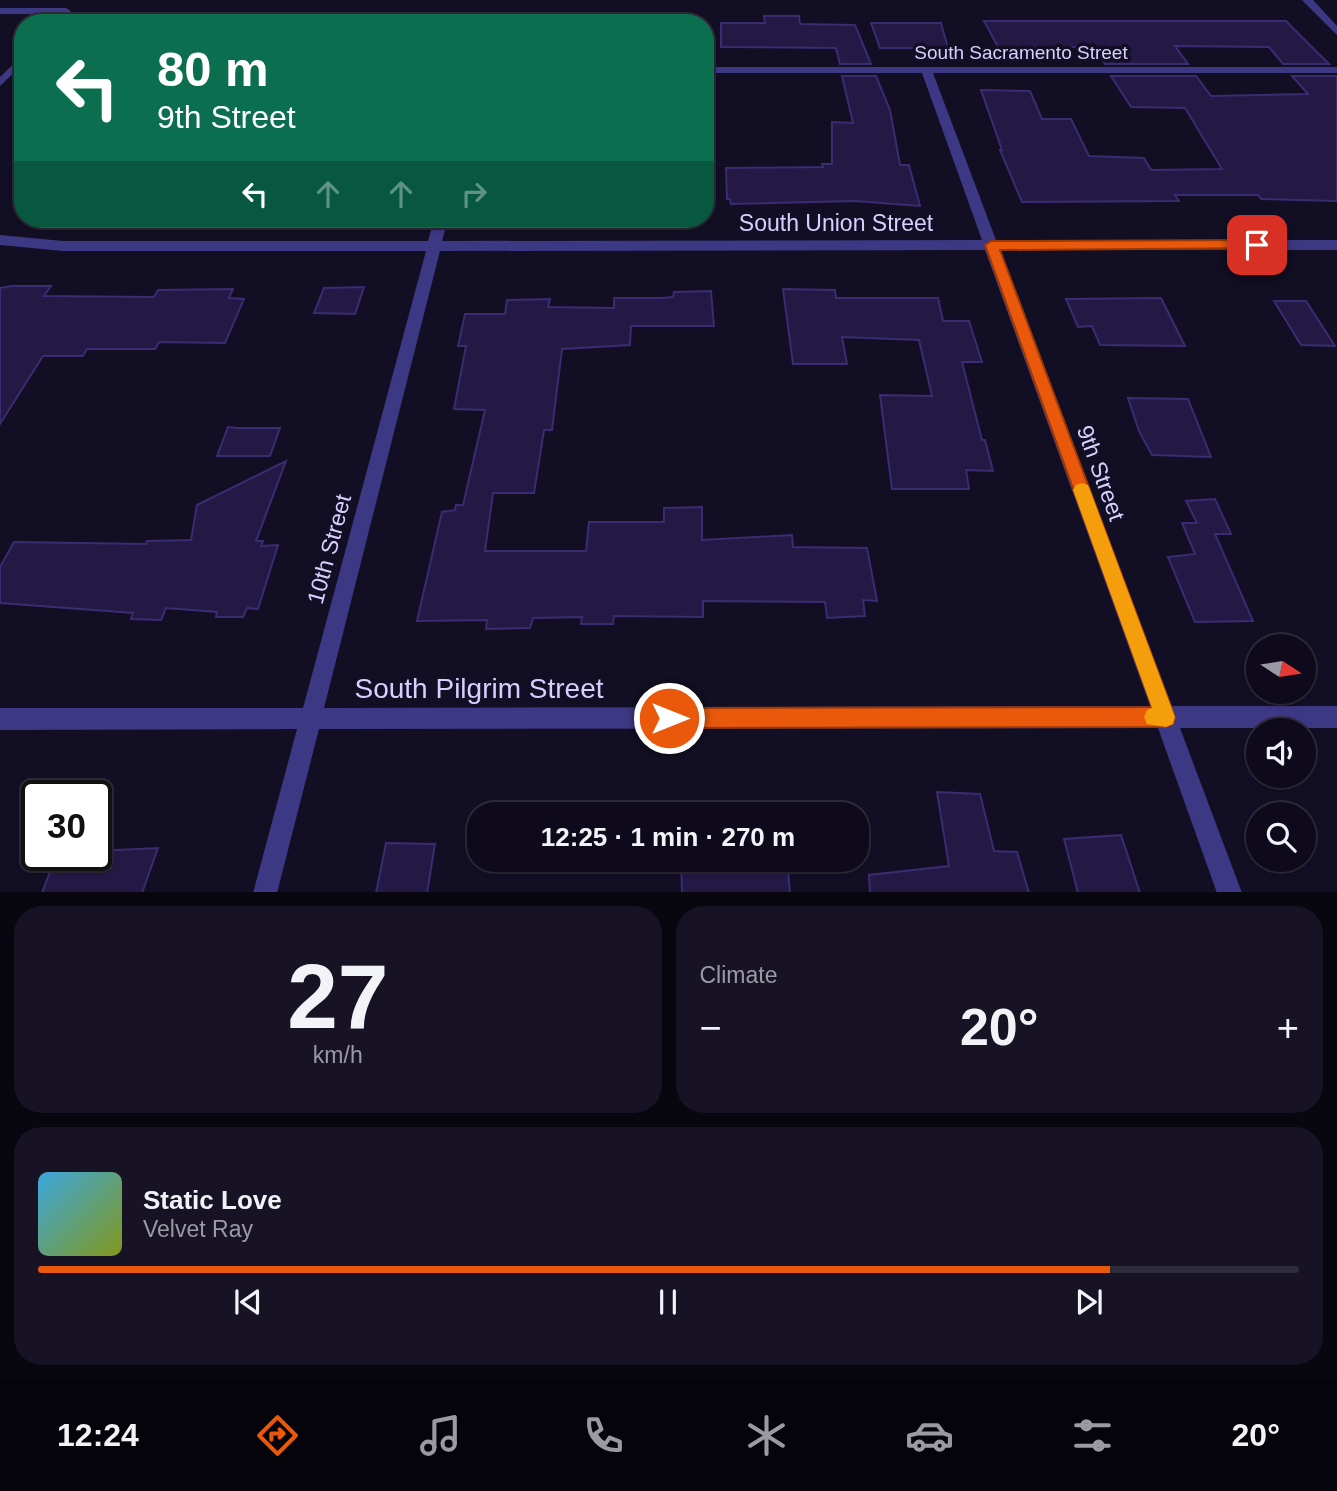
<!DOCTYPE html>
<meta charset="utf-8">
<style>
body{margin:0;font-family:Helvetica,sans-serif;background:#171324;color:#f1f3f6;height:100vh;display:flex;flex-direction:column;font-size:26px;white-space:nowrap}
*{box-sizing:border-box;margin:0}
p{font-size:23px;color:#9b9aa3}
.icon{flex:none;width:38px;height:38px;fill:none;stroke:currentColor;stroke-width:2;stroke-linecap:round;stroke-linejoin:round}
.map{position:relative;height:892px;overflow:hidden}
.panel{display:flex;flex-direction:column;gap:14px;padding:14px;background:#08060f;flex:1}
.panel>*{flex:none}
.hud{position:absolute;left:14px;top:14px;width:700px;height:214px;border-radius:28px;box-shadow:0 2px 5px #0004,0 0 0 2px #2e2b3a;background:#0b6e4f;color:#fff;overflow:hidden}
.needle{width:46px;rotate:102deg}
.fabs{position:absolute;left:1246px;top:634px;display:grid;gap:14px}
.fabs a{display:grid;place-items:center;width:70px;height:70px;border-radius:50%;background:#0e0a1b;box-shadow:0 2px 5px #0004,0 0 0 2px #2e2b3a;font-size:35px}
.speed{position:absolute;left:21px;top:780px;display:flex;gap:14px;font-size:35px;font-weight:700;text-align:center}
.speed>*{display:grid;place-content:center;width:91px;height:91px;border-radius:50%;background:#0e0a1b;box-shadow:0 2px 5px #0004,0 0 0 2px #2e2b3a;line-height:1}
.speed .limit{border:4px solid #111;border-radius:10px;background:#fff;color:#111}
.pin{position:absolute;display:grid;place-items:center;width:60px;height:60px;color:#fff;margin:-30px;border-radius:14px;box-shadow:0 4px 10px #0006}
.me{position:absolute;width:77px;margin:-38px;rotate:90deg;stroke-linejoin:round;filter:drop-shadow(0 0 5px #0008)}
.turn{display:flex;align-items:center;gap:24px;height:147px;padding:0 28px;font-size:32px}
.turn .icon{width:91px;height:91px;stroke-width:2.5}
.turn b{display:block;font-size:49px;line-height:60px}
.lanes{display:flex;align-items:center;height:66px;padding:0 28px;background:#0003;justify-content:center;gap:35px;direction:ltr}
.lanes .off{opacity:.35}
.big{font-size:52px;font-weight:800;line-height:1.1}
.panel .widget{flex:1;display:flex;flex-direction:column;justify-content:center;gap:10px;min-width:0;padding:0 24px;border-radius:28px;background:#171324}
.panel .dial{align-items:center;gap:0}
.dial b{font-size:91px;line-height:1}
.song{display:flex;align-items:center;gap:21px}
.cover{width:84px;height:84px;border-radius:10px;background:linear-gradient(135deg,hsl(200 70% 55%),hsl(70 70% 35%))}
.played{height:7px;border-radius:4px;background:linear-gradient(90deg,#ea580c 85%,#2e2b3a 85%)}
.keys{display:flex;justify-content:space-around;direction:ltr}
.heat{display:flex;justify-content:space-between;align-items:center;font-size:38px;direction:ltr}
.panel .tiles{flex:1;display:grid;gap:14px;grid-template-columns:1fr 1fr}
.widget:last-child{grid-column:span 2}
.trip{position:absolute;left:467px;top:802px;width:402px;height:70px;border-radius:28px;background:#0e0a1b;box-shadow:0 2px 5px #0004,0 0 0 2px #2e2b3a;font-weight:800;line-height:70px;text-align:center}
.menu{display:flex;height:112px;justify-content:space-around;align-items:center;background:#06040b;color:#9b9aa3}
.menu .icon{width:49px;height:49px}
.menu .on{color:#ea580c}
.menu b{font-size:32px;color:#f1f3f6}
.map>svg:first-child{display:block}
.building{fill:#241945;stroke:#3b2b72;stroke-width:2}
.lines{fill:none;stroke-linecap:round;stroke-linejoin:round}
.lane{fill:#3d3884;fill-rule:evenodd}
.street{fill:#3d3884;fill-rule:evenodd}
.route{fill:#ea580c;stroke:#983908;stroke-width:2}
.slow{fill:#f59e0b}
.labels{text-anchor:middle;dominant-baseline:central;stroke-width:7;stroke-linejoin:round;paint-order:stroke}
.far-street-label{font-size:19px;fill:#d7d0ff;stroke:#120e24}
.street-label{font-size:23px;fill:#d7d0ff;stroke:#120e24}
.near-street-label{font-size:28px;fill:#d7d0ff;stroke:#120e24}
</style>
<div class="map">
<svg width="1337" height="893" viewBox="0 0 1337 893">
<rect width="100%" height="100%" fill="#120e24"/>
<path class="building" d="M764 16H799L800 24 855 25 871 64H840L836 48 721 47V23H765Z
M984 21H1286L1329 64H1283L1269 47 1175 46 1188 64H1105L1094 47H998Z
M871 23H941L948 48H880Z
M842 76H876L890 110 900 165H909L920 206 855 201 731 204 730 199H727L726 168 823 167 822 164H832V122L853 123Z
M1111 76H1196L1211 96 1308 94 1292 76H1337V201L1261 199 1258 195H1175L1179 201 1022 202 1000 150H1002L981 90 1030 91 1042 119H1071L1089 156 1144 158 1151 170 1222 169 1185 108 1131 107Z
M11 286H51L44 296 154 297 158 290 233 289 229 298 244 299 225 343 159 342 155 349H87L83 356H43L0 424V288Z
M364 287 355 314 314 313 324 288Z
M783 289 835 290 836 298H938L943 321H969L982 362H962L982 440H985L993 471 966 470 969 489H892L880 395 932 396 919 340 842 337 847 364H793Z
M711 291 714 326H631L630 345 562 349 552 430H544L534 493H493L485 551H586L589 522H664V508L702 507V540L792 535 793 547 867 548 877 601 863 600 865 616 827 618 825 602 703 601V617L614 616 613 624H581L582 617 533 618 530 628 486 629 487 620 417 621 442 512 455 510 456 505H463L485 410 454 409 466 346H458L465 314H505L507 300 550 299 548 307 614 308V298H661L673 297 674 292Z
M1161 298 1185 346 1100 345 1092 326 1078 327 1066 299Z
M1274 301H1306L1335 346 1301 345Z
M1128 398 1188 399 1211 457 1152 455 1139 431Z
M228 427 237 428H280L270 456H217Z
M286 461 256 541H263L261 546 278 545 258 609 247 608 243 617H216L217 612 166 608 161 620 131 619 133 613 0 603V567L14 542 146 544 147 541 191 540 197 505Z
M1215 499 1231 534H1215L1253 621 1195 622 1168 557 1195 554 1182 523H1197L1186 501Z
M937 792 980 794 994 851 1017 852 1029 893H870L869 875 949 866Z
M1121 835 1140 893H1078L1064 839Z
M386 843 435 844 427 893H376Z
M158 848 142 893H42L56 856H96V851Z
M681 859H787L790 893H682Z"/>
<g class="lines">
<path class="lane" d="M0 8H66L71 11 60 23H50L58 14H0Z
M23 55V64L0 86V77Z"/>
<path class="street" d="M1302 0H1313L1337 26V35Z
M705 67H1337V73H933L996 240H1337V250H1000L1172 706H1337V728H1180L1242 893H1217L1158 728 319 729 277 893H253L297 729 0 730V708H303L426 251H63L0 245V235L63 241H428L434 219H448L442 241 982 240 922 73H705ZM985 250 1150 706 324 708 440 251Z"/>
</g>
<path class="route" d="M1257 240 1262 242V248L1000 250 1175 717 1173 724 1166 727 669 728 662 725 659 718 662 711 669 708 1152 707 985 245 991 241Z"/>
<path class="slow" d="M1082 483 1088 485 1090 490 1175 717 1173 724 1166 727 1147 724 1144 717 1147 710 1152 708 1073 490 1076 485Z"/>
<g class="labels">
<g class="far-street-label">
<text x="1021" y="52">South Sacramento Street</text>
</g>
<g class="street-label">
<text x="836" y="223">South Union Street</text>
<text transform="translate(1101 473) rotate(70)">9th Street</text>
<text transform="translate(329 549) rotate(-75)">10th Street</text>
</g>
<g class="near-street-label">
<text x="479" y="688">South Pilgrim Street</text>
</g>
</g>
</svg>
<div class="fabs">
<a><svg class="needle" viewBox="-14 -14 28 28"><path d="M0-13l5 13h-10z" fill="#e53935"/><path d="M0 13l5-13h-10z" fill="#9b9aa3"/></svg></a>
<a><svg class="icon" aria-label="sound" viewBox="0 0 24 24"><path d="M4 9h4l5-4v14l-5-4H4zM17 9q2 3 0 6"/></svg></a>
<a><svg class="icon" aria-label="search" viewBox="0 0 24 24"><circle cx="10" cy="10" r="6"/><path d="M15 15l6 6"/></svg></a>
</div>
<div class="speed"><div class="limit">30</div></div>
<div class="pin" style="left:1257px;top:245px;background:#d93025"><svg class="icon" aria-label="arrive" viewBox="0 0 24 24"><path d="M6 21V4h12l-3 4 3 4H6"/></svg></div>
<svg class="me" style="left:669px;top:718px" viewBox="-20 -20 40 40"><circle r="17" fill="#ea580c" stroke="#fff" stroke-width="3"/><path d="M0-11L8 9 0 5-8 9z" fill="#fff"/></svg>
<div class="trip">12:25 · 1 min · 270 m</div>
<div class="hud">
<div class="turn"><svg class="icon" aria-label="left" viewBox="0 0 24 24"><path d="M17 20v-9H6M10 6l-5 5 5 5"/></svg><div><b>80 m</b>9th Street</div></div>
<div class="lanes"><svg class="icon" aria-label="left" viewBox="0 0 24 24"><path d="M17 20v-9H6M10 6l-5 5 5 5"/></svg><svg class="icon off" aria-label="ahead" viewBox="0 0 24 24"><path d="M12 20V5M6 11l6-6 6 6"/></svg><svg class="icon off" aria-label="ahead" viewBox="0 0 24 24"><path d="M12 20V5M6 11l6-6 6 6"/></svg><svg class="icon off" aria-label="right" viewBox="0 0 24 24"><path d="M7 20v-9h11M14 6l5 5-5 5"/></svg></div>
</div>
</div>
<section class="panel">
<div class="tiles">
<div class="widget dial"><b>27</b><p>km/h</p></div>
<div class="widget"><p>Climate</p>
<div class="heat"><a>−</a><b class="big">20°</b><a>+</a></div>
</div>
<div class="widget">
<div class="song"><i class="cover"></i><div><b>Static Love</b><p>Velvet Ray</p></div></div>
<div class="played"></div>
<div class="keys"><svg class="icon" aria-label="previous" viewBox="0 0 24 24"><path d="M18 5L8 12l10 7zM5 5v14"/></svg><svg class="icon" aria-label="pause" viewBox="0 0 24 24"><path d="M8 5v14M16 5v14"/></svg><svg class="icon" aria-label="next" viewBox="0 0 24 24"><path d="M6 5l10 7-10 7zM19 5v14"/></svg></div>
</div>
</div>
</section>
<nav class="menu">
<b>12:24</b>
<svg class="icon on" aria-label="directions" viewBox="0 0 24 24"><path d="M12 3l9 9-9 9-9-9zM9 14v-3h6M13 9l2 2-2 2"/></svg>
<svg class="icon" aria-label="music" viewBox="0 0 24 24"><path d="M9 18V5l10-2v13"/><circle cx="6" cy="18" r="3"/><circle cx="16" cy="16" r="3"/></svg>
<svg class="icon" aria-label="phone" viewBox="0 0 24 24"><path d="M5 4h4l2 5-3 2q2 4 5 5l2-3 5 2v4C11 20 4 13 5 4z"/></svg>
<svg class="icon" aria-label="climate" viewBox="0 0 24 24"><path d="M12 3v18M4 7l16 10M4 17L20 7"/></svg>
<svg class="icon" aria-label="car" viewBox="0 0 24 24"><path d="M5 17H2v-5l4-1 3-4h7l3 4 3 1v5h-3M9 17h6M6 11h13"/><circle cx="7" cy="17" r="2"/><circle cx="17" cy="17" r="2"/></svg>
<svg class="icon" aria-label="filters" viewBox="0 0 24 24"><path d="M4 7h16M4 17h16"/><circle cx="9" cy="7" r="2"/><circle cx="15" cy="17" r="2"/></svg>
<b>20°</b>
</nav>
